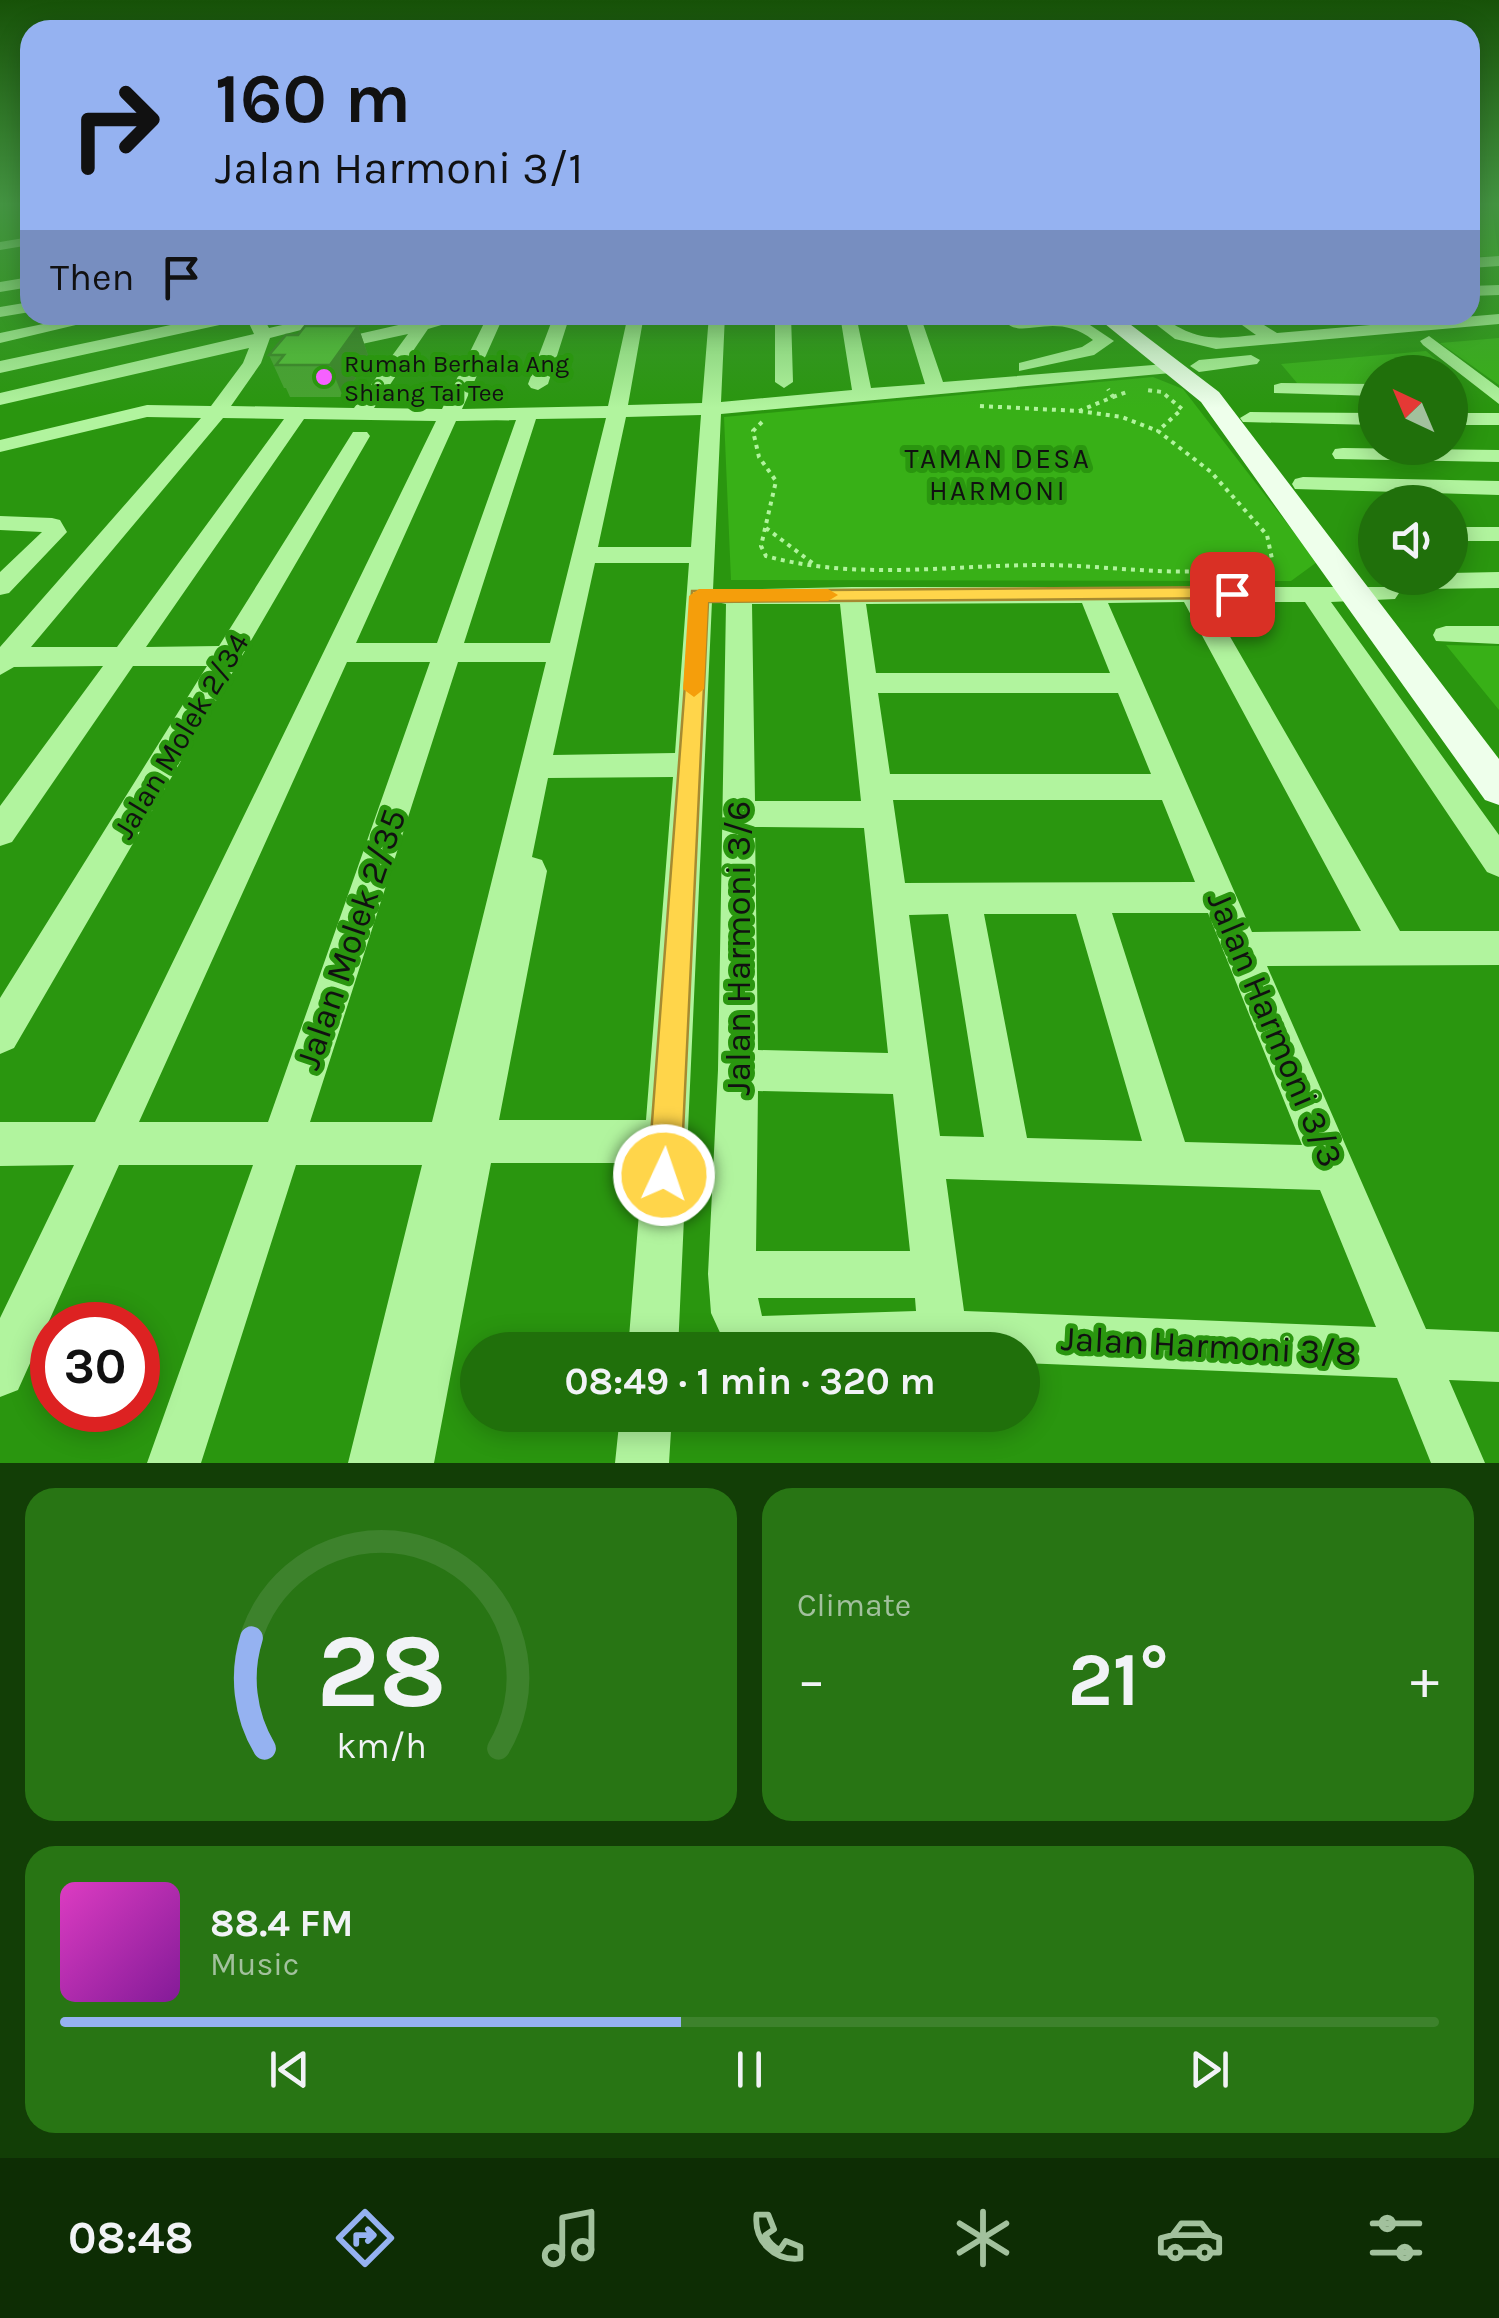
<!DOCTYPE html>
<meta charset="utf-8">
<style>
body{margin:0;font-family:Karla,sans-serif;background:#287514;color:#f1f3f6;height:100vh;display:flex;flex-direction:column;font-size:38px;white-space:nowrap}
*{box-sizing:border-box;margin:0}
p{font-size:32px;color:#a2c19d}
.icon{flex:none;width:55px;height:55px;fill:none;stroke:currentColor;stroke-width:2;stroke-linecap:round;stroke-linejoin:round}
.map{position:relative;height:1463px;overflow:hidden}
.drawer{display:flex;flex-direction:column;gap:25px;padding:25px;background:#123e06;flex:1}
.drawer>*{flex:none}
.hud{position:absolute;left:20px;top:20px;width:1460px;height:305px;border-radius:30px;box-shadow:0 5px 25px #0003;background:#95b2f1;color:#111;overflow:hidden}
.needle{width:65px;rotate:316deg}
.controls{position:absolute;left:1358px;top:355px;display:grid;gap:20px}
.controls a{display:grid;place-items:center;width:110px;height:110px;border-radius:50%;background:#20700b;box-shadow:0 5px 25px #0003;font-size:50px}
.speed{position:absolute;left:30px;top:1302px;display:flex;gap:20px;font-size:50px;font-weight:700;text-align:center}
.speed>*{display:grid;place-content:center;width:130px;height:130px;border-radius:50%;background:#20700b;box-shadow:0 5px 25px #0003;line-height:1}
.speed .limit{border:15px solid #d22;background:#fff;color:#111}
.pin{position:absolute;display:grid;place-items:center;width:85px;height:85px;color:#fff;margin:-42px;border-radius:20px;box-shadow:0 5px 15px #0006}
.me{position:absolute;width:110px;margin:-55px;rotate:3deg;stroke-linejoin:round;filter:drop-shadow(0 0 8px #0008)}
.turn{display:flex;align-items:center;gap:35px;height:210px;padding:0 30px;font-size:45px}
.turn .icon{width:130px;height:130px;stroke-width:2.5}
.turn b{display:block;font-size:70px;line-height:85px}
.then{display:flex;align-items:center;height:95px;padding:0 30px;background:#0003;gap:20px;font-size:38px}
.big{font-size:75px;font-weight:700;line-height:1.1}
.drawer .widget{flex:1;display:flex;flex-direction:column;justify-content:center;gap:15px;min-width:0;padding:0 35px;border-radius:30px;background:#287514}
.drawer .dial{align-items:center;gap:0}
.dial svg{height:260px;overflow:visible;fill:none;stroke:#3d822c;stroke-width:7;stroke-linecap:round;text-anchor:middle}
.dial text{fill:#f1f3f6;stroke:none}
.song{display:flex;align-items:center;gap:30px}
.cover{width:120px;height:120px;border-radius:15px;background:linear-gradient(135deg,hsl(310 70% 55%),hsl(290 70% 35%))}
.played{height:10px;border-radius:5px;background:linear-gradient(90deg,#95b2f1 45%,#3d822c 45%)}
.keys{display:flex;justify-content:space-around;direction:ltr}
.heat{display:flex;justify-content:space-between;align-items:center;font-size:55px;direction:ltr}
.drawer .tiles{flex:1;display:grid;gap:25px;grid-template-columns:1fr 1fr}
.widget:last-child{grid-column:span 2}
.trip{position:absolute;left:460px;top:1332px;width:580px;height:100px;border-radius:50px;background:#20700b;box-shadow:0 5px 25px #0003;font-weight:700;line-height:100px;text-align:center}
.tab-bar{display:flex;height:160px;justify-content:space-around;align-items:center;background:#0d2d04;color:#a2c19d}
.tab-bar .icon{width:70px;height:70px}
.tab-bar .on{color:#95b2f1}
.tab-bar b{font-size:45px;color:#f1f3f6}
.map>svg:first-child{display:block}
.green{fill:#38b017}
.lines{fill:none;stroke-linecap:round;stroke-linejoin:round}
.path{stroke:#b1f49e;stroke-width:4;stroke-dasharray:4 5;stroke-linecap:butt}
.minor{fill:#b1f49e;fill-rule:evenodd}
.major{fill:#eeffeb;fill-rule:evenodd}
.wall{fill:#48a330}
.shaded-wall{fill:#3b8527}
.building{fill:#54be38;stroke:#3b8527;stroke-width:2.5}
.route{fill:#ffd54a;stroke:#a68a30;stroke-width:2.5}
.slow{fill:#f59e0b}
.poi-dot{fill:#f661ff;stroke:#2a960f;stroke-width:4}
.labels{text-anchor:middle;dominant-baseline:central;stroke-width:10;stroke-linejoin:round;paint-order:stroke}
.far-poi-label{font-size:25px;fill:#111;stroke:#2a960f;text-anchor:start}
.far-neighbourhood-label{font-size:28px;letter-spacing:2.5px;fill:#111;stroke:#2a960f}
.street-label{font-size:30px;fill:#111;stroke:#2a960f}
.near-street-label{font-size:35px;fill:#111;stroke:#2a960f}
</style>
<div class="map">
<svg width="1499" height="1463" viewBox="0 0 1499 1463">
<rect width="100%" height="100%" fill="#2a960f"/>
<path class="green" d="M1470 203H1491L1499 256 1470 257Z
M1499 338V385L1440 343Z
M1426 351 1459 379 1453 385 1450 372H1375V384L1297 383 1281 364Z
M1153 377 1183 389 1317 562 1291 581 731 580 724 417Z
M1446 645 1499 646V710Z"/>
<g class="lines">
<path class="path" d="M1113 397 1127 392
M980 406 1079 411 1113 397 1108 389
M1079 411 1122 417 1158 431
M762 422 753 431 759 457 776 481 761 546 766 556C856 581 950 565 1042 565 1120 565 1197 583 1272 559L1267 535 1211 472 1158 431 1182 409 1162 392 1147 390
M766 528 815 565"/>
<path class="minor" d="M30 237V245L0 250V242Z
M1499 256V266L1470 268V258Z
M30 277V287L0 292V282Z
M1499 285V295L1470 296V286Z
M30 302V312L0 317V307Z
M1499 314V324L1216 349 1175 339 1144 315C1165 315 1171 325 1189 332 1211 341 1233 337 1256 335L1228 315H1248L1277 333Z
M86 315H118L0 343V333Z
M218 315H262L269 328 327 315H359L270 338 261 363 231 406 354 408 408 334 325 352 319 351V343L416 321 421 315H475L428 329 374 408 442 409 488 315H504L462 409 608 406 628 315H644L628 405 702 403 709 315H725L721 402 852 390 840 315H856L871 388 925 384 904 315H920L943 382 1178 363 1180 367 1171 373 721 414 713 590 852 587H1395L1399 593 1395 599 1331 602 1499 835V877L1487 872 1305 602H1210L1400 931H1499V965L1267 966 1426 1329 1499 1332V1382L1449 1380 1485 1463H1431L1397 1378 1022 1363V1350H728L711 1313 708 1274 718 1070 726 604 712 601 678 1350H628L643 1163H491L434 1463H348L422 1165H296L201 1463H147L253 1165H119L18 1390 0 1397V1318L74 1165 0 1166V1122H95L436 421 304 419 146 647 219 646 353 432H367L370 436 14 1048 0 1054V998L207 666H133L12 842 0 846V806L103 666 14 667 0 675V647L201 418 147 417 0 452V440L147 405 211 406 243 363 249 348 0 405V393L254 334 247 319 0 373V361ZM701 415 691 547H598L626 417ZM223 418 284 419 117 647H31ZM606 418 550 643H464L536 419ZM516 420 437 643H356L456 421ZM595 563H689L675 753 553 755ZM1184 602 1361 931 1252 932 1108 603ZM1082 603 1110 673H876L866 604ZM752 604H840L861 801H755ZM347 662H430L268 1122H139ZM458 662H546L432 1122H310ZM878 693H1118L1151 774H890ZM673 777 646 1120H499L547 871 542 860 532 857 548 778ZM893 800H1162L1195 882 905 883ZM755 827 864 828 888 1053 758 1050ZM1112 913H1208L1302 1145 1185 1142ZM948 914 984 1137 940 1136 909 915ZM984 914H1076L1142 1141 1027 1138ZM758 1091 893 1094 910 1251H756ZM946 1179 1320 1190 1376 1327 964 1311ZM758 1298H915L916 1311 762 1316Z
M554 315H570L548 384 538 390 531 388 528 384Z
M775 315H791L793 382 784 388 775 382Z
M1040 315 1081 319 1114 341 1094 355 1019 371V363L1082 347 1093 340C1057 312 1026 337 1009 325Z
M1429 336 1499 388V404L1423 345 1420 341Z
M1251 355 1260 360 1257 364 1199 372 1190 366 1199 360Z
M1281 383 1375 384V396L1274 393V385Z
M1250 412 1375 413V425L1243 422 1240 418Z
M1450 413H1499V425H1450Z
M1343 448 1499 450V462L1335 459 1332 454 1335 449Z
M1303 477 1499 481V495L1295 489 1292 484 1295 479Z
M0 516 52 518 60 520 67 532 9 593 0 595V572L42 532 0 530Z
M1450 527H1499V541H1450Z
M1499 572V588L1423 589 1410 581 1413 578H1450V573Z
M1446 626H1499V644L1436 641 1433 635 1436 629Z
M620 1415H672L669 1463H615Z"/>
<path class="major" d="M1094 315H1118L1219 392 1499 759V805L1485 800 1201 402Z"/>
</g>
<path class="wall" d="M358 326 369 358 343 397H290L286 388H284L269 355Z"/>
<path class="shaded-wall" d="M358 326 369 358 343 397 330 365Z"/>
<path class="building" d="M305 326H358L330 365H276L284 355H269L286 335H298Z"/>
<linearGradient id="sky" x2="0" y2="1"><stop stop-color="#175208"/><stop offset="0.5" stop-color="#449542"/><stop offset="1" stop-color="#449542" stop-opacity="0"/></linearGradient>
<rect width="1499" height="408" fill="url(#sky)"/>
<path class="route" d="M1232 587 1241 594 1239 598 708 602 681 1175 676 1187 664 1192 653 1187 648 1175 692 591Z"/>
<path class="slow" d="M699 589H828L838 595 828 601 708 602 704 689 694 697 683 689 689 596Z"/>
<circle class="poi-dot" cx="324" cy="377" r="10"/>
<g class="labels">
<g class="far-poi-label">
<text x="344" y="363">Rumah Berhala Ang<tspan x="344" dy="29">Shiang Tai Tee</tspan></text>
</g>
<g class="far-neighbourhood-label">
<text x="998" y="458">TAMAN DESA<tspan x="998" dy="32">HARMONI</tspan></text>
</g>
<g class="street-label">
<text transform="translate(181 736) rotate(-59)">Jalan Molek 2/34</text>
</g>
<g class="near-street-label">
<text transform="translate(351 939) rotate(-71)">Jalan Molek 2/35</text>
<text transform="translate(738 948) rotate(-90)">Jalan Harmoni 3/6</text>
<text transform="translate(1275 1029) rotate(67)">Jalan Harmoni 3/3</text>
<text transform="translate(1209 1346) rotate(3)">Jalan Harmoni 3/8</text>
</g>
</g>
</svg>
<div class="controls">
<a><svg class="needle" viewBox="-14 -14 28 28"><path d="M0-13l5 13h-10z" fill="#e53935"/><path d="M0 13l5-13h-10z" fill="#a2c19d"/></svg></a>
<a><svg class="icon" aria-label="sound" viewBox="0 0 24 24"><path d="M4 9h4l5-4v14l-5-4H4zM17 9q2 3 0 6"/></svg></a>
</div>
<div class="speed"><div class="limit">30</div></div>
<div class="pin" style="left:1232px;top:594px;background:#d93025"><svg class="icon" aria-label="arrive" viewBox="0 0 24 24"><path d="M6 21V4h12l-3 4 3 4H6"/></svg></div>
<svg class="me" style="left:664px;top:1175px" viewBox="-20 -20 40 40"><circle r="17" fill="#ffd54a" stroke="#fff" stroke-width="3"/><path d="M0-11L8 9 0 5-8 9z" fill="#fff"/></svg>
<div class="trip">08:49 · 1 min · 320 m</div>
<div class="hud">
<div class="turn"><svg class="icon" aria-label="right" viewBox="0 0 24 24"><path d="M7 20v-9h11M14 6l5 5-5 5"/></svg><div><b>160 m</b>Jalan Harmoni 3/1</div></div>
<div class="then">Then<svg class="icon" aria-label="arrive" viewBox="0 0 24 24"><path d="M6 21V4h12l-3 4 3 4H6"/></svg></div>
</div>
</div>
<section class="drawer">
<div class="tiles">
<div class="widget dial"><svg viewBox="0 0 100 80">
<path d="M14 69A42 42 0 1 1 86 69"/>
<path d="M14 69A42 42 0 0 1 10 35" stroke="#95b2f1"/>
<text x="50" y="56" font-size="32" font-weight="700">28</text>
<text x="50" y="72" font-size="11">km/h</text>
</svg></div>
<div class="widget"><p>Climate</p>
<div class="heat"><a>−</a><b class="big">21°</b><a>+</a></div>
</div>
<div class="widget">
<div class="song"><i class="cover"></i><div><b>88.4 FM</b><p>Music</p></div></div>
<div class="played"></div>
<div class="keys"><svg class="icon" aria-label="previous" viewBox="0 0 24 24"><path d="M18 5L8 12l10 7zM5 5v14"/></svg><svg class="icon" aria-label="pause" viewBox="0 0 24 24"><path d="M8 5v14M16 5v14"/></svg><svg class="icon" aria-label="next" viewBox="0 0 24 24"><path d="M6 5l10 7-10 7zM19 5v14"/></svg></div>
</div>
</div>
</section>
<nav class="tab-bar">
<b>08:48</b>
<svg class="icon on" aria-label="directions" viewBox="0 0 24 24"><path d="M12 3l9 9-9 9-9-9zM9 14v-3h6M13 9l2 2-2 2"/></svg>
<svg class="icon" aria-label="music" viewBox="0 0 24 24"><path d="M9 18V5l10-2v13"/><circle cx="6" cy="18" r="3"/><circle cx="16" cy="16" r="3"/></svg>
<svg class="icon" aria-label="phone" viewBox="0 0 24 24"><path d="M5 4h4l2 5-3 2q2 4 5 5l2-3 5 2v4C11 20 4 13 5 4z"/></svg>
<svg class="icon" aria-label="climate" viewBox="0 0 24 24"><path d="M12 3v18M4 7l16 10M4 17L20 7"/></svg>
<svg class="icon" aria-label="car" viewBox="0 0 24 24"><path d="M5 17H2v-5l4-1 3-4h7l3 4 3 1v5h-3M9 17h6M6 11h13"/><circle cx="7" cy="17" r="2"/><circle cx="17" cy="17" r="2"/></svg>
<svg class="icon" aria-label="filters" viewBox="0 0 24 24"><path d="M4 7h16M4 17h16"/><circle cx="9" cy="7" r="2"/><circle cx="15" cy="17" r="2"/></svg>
</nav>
